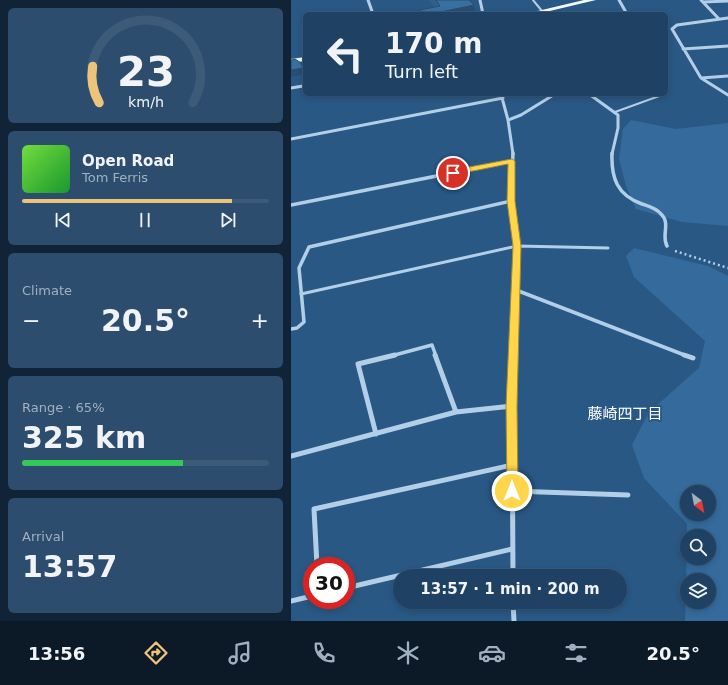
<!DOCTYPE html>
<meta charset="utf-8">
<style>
body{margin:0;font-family:"DejaVu Sans","Noto Sans JP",sans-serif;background:#2c4d6d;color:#f1f3f6;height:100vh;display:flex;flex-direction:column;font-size:15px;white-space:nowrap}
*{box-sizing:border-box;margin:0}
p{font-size:13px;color:#a1b0bf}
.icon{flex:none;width:22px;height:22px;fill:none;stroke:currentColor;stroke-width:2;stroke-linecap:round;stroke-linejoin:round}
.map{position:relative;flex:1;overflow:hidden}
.details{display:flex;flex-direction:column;gap:8px;padding:8px;background:#112437;width:291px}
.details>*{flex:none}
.hud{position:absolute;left:12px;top:12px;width:365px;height:84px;border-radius:6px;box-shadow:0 2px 6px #0003,0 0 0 1px #3c5b78;background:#1f4264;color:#f1f3f6;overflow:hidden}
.needle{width:26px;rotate:148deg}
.fabs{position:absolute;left:389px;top:485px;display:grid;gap:8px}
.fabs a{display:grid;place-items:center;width:36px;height:36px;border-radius:50%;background:#1f4264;box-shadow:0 2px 6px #0003,0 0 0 1px #3c5b78;font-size:20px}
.speed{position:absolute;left:12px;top:557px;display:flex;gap:8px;font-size:20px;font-weight:700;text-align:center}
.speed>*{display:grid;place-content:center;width:52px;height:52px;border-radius:50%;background:#1f4264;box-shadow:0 2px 6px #0003,0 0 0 1px #3c5b78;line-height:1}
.speed .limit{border:6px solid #d22;background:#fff;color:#111}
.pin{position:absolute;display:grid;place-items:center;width:34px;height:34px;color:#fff;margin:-17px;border:2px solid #fff;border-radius:50%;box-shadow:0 1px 4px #0007}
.me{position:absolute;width:44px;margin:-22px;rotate:0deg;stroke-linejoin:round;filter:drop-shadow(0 0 3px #0008)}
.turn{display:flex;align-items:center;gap:14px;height:84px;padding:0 16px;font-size:18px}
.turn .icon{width:52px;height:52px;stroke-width:2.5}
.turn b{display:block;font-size:28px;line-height:34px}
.big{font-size:30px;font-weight:700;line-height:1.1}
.details .tile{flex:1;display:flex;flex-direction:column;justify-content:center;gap:6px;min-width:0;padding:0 14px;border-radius:6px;background:#2c4d6d}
.details .dial{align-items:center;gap:0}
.dial svg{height:104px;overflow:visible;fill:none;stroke:#3c5b78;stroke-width:7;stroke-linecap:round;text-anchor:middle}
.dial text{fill:#f1f3f6;stroke:none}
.song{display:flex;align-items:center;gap:12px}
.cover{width:48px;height:48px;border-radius:6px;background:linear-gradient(135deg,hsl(100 70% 55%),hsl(130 70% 35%))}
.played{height:4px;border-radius:2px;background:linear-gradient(90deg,#eec47a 85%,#3c5b78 85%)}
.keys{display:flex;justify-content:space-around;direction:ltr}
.heat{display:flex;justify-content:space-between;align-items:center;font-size:22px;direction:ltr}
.charge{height:6px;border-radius:3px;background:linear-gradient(90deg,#34c759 65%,#3c5b78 0)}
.trip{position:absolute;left:102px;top:569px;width:234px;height:40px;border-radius:20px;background:#1f4264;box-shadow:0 2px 6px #0003,0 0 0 1px #3c5b78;font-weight:700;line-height:40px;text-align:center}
.menu{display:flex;height:64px;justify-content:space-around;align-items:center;background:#0c1a28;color:#a1b0bf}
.menu .icon{width:28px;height:28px}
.menu .on{color:#eec47a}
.menu b{font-size:18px;color:#f1f3f6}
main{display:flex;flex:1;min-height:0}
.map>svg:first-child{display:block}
.green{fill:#346b9c;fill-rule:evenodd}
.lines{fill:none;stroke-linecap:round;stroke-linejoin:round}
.path{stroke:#b3cfe7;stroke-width:2.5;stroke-dasharray:2 3;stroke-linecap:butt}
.service-far1{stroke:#b3cfe7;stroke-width:2}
.service{stroke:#b3cfe7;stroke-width:3}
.minor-far2{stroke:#b3cfe7;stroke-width:3}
.minor-far1{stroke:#b3cfe7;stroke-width:3.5}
.minor{stroke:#b3cfe7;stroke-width:5}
.primary{fill:#f5f9fe;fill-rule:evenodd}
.wall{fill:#31608a}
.shaded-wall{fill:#284e71}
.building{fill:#3970a1;stroke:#284e71}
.route{fill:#ffd54a;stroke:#a68a30}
.labels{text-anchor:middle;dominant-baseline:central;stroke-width:4;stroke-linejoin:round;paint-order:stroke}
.neighbourhood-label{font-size:15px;fill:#fff;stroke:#295885}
</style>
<main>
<section class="details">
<div class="tile dial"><svg viewBox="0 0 100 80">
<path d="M14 69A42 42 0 1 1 86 69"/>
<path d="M14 69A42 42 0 0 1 9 41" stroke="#eec47a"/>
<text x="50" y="56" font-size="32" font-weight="700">23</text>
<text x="50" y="72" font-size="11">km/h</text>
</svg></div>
<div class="tile">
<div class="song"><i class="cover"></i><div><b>Open Road</b><p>Tom Ferris</p></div></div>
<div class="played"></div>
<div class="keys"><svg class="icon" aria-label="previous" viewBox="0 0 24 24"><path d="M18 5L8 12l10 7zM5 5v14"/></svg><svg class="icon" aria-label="pause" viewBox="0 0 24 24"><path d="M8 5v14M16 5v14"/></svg><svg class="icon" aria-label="next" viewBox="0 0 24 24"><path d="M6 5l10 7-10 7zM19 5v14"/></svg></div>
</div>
<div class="tile"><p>Climate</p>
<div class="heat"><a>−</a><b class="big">20.5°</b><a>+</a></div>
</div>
<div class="tile"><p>Range · 65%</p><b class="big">325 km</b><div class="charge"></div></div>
<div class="tile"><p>Arrival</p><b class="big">13:57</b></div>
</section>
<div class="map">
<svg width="437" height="621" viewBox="0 0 437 621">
<rect width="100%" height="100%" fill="#295885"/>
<path class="green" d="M340 120 385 129 437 123V226L391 222 345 209 335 186 328 159 332 129Z
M343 248 417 266 437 276V621H394L396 541V558H418V536H396V524L353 478 341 445 358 412 408 368 414 341 343 277 335 256ZM396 492H418V514H396ZM396 580H418V602H396Z"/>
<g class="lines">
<path class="path" d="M384 251 437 268"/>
<path class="service-far1" d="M242 0 251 11
M324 112 371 95"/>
<path class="service" d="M10 294 226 246 317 248"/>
<path class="minor-far2" d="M77 0 82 14
M189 0 192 14
M328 0 336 14
M410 0 428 19
M412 2 437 1
M437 18 386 25 381 29 410 78 437 95
M392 49 437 46
M410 78 437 76
M0 88 12 86
M210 94 217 120 222 154
M298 94 327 115V128L321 154
M217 120 230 115 264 94
M0 139 212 98"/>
<path class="minor-far1" d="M222 153 220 201 226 246 223 356
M321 153C320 178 326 195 351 204 357 206 365 208 370 214 380 223 370 236 376 246
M0 205 221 161
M225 290 396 356
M0 329 6 328 13 322 8 268 18 247 220 201
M100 356 141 345 145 356"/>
<path class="minor" d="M144 355 165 412
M393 355 402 358
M85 434 67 364 104 355
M0 456 165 412 221 406
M221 491 337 495
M26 566 23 509 221 465
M222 576 221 406 223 355
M55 588 221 549
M0 601 21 596
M222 602 223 621"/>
<path class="primary" d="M293 0H305L246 14H234Z
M14 57V61L0 63V59Z"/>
</g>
<path class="wall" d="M138 0H178L183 5V14H130L129 10 143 7Z"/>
<path class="shaded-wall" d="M183 5V14H140Z
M12 68 14 74 0 77V70Z"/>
<path class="building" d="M145 0H178L183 5 140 14H133L129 10 149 6Z
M4 59 10 63 12 68 0 70V60Z"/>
<path class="route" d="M221 159 224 161V201L230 246 226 406 227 491 225 494 221 496 217 494 216 491 215 406 222 246 216 201 217 164 162 175 158 173 162 170Z"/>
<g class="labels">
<g class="neighbourhood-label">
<text x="334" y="414">藤崎四丁目</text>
</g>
</g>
</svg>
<div class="fabs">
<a><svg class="needle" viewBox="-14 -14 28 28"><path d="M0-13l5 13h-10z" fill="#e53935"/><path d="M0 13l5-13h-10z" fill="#a1b0bf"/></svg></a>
<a><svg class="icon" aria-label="search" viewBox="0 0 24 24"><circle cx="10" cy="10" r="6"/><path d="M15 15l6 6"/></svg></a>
<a><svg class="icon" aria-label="layers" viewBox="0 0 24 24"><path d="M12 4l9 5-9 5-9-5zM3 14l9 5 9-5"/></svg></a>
</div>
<div class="speed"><div class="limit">30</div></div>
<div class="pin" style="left:162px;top:173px;background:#d93025"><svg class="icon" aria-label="arrive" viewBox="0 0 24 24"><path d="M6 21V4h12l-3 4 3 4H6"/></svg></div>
<svg class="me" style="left:221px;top:491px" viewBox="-20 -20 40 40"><circle r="17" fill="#ffd54a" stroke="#fff" stroke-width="3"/><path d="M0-11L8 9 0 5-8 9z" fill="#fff"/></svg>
<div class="trip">13:57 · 1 min · 200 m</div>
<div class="hud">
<div class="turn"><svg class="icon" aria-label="left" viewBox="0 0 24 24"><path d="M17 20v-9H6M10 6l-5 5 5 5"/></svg><div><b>170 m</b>Turn left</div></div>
</div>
</div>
</main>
<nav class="menu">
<b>13:56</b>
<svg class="icon on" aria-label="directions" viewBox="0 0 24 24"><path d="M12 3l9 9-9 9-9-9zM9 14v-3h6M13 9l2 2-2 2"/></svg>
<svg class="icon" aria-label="music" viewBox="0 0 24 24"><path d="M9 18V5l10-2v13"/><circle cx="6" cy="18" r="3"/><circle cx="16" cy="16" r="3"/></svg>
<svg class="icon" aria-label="phone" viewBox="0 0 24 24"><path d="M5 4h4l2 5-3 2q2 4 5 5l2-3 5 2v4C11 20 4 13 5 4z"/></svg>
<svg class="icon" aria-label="climate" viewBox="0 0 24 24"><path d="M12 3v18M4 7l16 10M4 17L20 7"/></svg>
<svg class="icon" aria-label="car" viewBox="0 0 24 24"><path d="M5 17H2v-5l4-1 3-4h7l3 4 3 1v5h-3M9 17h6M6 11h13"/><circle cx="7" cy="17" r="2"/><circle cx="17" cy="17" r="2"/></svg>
<svg class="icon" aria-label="filters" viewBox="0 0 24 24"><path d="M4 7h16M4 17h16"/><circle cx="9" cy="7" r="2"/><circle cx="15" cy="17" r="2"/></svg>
<b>20.5°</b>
</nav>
